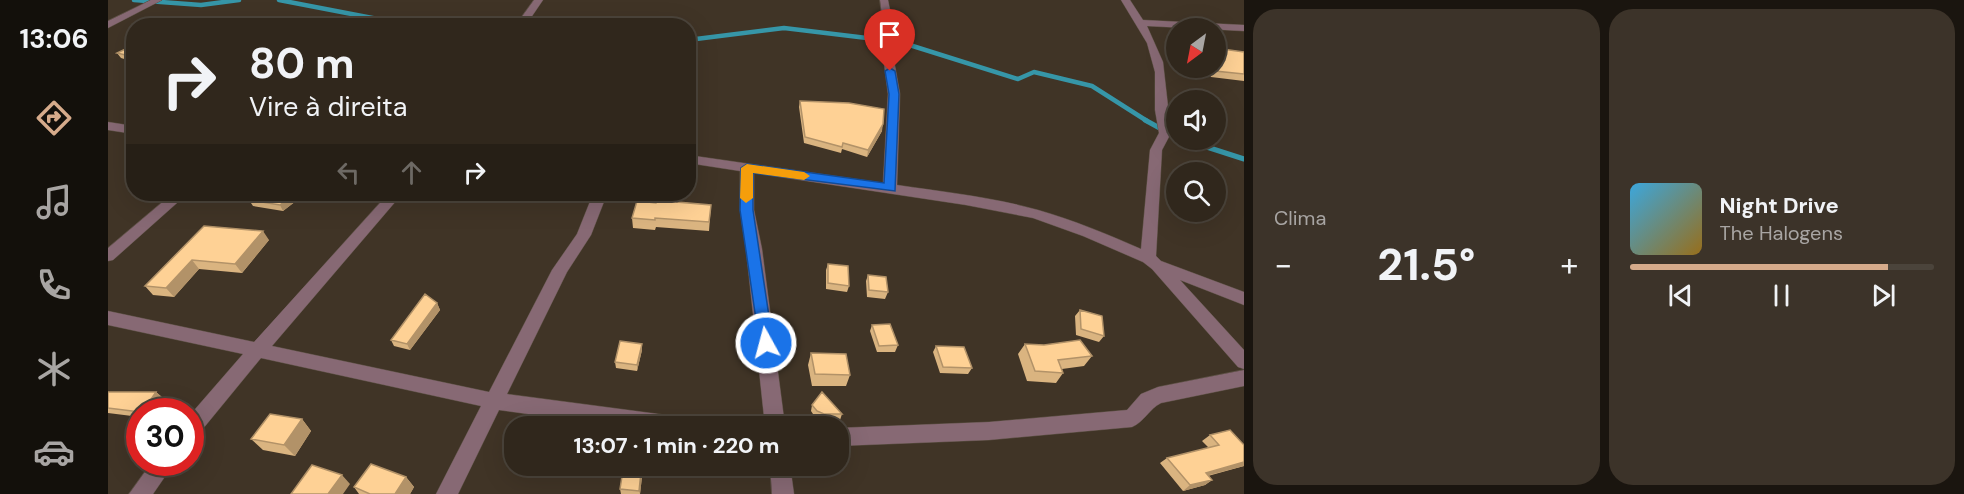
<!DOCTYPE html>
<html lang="pt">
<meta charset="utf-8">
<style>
body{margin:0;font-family:"DM Sans",sans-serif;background:#3c3329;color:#f1f3f6;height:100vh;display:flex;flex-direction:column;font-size:22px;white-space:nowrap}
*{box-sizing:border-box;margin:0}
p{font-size:20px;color:#a8a5a3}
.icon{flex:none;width:33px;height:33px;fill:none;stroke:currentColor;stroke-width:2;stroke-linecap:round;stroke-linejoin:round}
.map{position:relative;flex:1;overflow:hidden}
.drawer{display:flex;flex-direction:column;gap:9px;padding:9px;background:#1a150f;width:720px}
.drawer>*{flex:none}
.guide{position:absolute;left:18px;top:18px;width:570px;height:183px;border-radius:24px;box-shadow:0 6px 24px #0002,0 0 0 2px #4b443b;background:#30271c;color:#f1f3f6;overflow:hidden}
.needle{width:39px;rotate:212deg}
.buttons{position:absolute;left:1058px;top:18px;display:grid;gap:12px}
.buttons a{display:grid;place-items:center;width:60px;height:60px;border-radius:50%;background:#30271c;box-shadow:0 6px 24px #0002,0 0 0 2px #4b443b;font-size:30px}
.speed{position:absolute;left:18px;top:398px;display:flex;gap:12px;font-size:30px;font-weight:700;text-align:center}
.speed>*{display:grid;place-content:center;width:78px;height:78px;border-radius:50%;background:#30271c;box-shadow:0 6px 24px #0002,0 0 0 2px #4b443b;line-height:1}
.speed .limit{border:9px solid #d22;background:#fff;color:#111}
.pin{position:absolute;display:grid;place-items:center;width:51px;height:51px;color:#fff;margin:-62px -26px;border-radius:50% 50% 50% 0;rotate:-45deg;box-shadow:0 0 6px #0007}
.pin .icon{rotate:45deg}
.me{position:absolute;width:66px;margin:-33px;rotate:353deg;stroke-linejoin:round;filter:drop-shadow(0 0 4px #0008)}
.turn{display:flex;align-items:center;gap:21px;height:126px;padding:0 24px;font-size:27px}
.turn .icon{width:78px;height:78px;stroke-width:2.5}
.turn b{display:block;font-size:42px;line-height:51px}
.lanes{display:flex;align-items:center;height:57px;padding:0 24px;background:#0003;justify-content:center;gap:30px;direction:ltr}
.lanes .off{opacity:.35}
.big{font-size:45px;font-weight:700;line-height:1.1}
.drawer .tile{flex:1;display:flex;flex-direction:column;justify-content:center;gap:9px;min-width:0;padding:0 21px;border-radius:24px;background:#3c3329}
.song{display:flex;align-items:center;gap:18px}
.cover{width:72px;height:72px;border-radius:9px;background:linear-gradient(135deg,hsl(200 70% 55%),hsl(40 70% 35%))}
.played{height:6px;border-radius:3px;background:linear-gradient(90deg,#d6ab8b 85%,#4b443b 85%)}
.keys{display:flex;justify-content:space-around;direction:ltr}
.heat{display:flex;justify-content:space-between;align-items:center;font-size:33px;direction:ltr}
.drawer .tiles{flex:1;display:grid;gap:9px;grid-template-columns:repeat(2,1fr)}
.trip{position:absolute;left:396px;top:416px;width:345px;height:60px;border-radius:24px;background:#30271c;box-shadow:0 6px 24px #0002,0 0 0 2px #4b443b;font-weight:700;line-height:60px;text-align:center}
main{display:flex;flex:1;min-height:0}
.menu{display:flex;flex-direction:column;width:108px;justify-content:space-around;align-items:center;background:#13100b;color:#a8a5a3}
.menu .icon{width:42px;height:42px}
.menu .selected{color:#d6ab8b}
.menu b{font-size:27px;color:#f1f3f6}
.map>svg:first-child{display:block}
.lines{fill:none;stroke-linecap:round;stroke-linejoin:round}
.stream-far1{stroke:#3696a8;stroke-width:4.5}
.stream{stroke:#3696a8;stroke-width:5}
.minor-casing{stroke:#5b5043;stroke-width:1}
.minor{fill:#876974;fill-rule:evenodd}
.wall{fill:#dab480}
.shaded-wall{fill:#b29268}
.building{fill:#fed195;stroke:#b29268;stroke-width:1.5}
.route{fill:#1a73e8;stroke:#114b97;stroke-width:1.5}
.slow{fill:#f59e0b}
</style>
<main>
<nav class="menu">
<b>13:06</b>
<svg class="icon selected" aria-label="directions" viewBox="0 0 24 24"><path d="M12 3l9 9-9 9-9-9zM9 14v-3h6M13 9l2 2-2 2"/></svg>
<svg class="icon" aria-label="music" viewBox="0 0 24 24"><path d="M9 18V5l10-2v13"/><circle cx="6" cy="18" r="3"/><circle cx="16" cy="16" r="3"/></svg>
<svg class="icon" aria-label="phone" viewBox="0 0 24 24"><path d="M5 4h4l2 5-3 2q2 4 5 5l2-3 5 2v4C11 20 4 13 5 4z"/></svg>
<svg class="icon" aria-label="climate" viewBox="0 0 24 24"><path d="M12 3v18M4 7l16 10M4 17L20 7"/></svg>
<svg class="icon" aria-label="car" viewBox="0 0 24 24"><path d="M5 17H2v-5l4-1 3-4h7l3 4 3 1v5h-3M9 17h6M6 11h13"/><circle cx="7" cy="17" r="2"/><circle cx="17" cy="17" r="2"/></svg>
</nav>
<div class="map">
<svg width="1136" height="494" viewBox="0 0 1136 494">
<rect width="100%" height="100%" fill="#403426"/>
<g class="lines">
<path class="stream-far1" d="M26 0 93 5 131 0
M171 0 306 26
M580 40 676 28 792 42 910 79 926 72 984 86 1039 121"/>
<path class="stream" d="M1037 120 1068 137
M1077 140 1136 159"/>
<g class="minor-casing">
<path id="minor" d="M43 0H54L0 28V21Z
M426 0H435L420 22 421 26H411L410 22Z
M772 0H780L786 30 797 42 784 49 792 94 789 185C836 192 884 197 930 210 965 220 999 234 1033 249L1042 150 1051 133 1047 110V72L1039 43 1013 0H1022L1035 20 1136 25V31L1039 26 1055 62 1063 133 1054 150 1048 256 1053 261 1136 292V305L1072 280 1136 350V369L1130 367 1044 269 1035 262 975 236 925 218 858 205 646 173V210L654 249 677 426H657L638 249 632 210V171L580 163V155L775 183 780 94 774 48 786 41 776 31Z
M0 122 26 126V134L0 130Z
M64 194H79L5 260 0 261V248Z
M280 194H294L164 346 381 392 444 270 469 234 485 194H499L483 235 459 272 399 394 573 417 580 420 583 426H508L391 410 350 494H328L373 406 153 358 89 436 82 439V415L135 354 0 325V311L146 342Z
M1136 370V386L1053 403C1041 409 1036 422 1024 427L881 440 730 446V428L881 422 1019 410 1033 394 1050 387Z
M44 462H67L45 494H21Z
M662 465H682L686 494H664Z"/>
</g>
<use href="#minor" class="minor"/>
</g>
<path class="wall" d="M26 45V62L13 58 9 53Z
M1136 52V81L1103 77 1098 68H1107Z
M692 101 774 131 759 157 734 149 733 153 696 143 691 107Z
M148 194H197L175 211 145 206 141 200Z
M573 194 571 202 603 205 601 231 548 227 547 230 525 228 524 218 548 203Z
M96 226 161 240 134 273 91 269 66 297 45 295 37 286Z
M720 264 741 286 739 292 718 289V270Z
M760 275 780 292 777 299 759 297 758 281Z
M329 303 332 310 302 350 286 346 283 340Z
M972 310 996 336 991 342 968 335 967 316Z
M764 325 790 345 787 352H769L762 331Z
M534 344V350L529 371 508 368 507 362Z
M917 344 936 345 984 356 976 366 954 369 955 373 948 383 919 381 910 354Z
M828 346 864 368 860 374 832 373 825 352Z
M703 353 742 375 738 386H704L700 365Z
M0 392H48L55 398 46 411H32V417L0 413Z
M704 405 734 414 732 420H714L707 417 703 411Z
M194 419 203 431 187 456 155 450 143 439Z
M1102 435 1136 445V466L1100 476 1104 480 1097 485 1075 491 1052 463 1059 458 1101 448 1094 441Z
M533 472 534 477 532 494H513L512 489Z
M298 477 306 487 302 494H251L246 487Z"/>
<path class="shaded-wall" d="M775 124 774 131 759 157 760 150Z
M186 194H197L175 211 172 205Z
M571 194H573L569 211V202Z
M155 231 161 240 134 273 127 264Z
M84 260 91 269 66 297 58 288Z
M329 303 332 310 302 350 299 344Z
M534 344V350L529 371V365Z
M48 392 55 398 46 411H35Z
M194 419 203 431 187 456 176 445Z
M1136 462V466L1090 478 1098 473Z
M533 472 534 477 532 494 531 491Z
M234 475 242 484 235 494H220Z
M298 477 306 487 302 494H287Z
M1104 480 1097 485 1075 491 1082 485Z"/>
<path class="building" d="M26 45V57L9 53Z
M1107 48 1136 52V74L1107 71 1105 68H1107Z
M692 101 741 103 776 109 775 124 760 150 735 143 734 147 697 137Z
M148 194H186L172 205 141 200Z
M550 194H571L569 202 603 205 601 222 547 218V220L524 218 529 201 548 203Z
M96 226 155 231 127 264 84 260 58 288 37 286Z
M720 264 740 266 741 286 720 283Z
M760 275 778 277 780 292 761 290Z
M317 294 329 303 299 344 283 340Z
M972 310 994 316 996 336 973 329Z
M782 324 790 345 771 346 764 325Z
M972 340 984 356 950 360 955 373 927 371 917 344 936 345Z
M512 341 534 344 529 365 507 362Z
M828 346 856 347 864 368 835 367Z
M703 353 738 354 742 375 707 374Z
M0 392H48L35 411 32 412 0 408Z
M714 392 734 414H716L709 411 704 405Z
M162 414 194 419 176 445 143 439Z
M1122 430 1136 445V462L1098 473 1104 480 1082 485 1059 458 1111 445 1102 435Z
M263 464 298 477 287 494H262L246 487Z
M204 465 234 475 220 494H183Z
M515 470 533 472 531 491 512 489Z"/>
<path class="route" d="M782 68 787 71 791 94 787 191 645 173V210L665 343 663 347 658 349 652 347 632 210 633 168 639 164 776 183 781 94 777 71Z"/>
<path class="slow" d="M639 164 696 172 702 176 696 180 645 173V198L638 203 632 198 633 168Z"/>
</svg>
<div class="buttons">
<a><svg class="needle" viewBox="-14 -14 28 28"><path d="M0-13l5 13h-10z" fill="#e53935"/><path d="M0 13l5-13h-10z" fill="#a8a5a3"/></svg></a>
<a><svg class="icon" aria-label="sound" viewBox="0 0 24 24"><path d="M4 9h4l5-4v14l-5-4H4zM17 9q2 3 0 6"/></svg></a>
<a><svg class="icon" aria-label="search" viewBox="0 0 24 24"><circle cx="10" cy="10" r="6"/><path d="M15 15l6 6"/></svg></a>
</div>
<div class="speed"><div class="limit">30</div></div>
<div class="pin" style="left:782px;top:71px;background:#d93025"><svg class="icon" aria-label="arrive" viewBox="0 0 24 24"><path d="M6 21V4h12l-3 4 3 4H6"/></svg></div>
<svg class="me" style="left:658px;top:343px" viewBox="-20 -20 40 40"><circle r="17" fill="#1a73e8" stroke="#fff" stroke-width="3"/><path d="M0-11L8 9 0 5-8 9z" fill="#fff"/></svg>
<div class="trip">13:07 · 1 min · 220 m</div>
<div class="guide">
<div class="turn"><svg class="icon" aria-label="right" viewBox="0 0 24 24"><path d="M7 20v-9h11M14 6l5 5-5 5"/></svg><div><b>80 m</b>Vire à direita</div></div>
<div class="lanes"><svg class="icon off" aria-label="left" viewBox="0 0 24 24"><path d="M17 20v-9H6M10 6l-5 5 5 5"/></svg><svg class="icon off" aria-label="ahead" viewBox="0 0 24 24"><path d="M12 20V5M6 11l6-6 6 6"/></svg><svg class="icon" aria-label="right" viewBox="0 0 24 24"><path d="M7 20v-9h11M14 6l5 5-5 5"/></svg></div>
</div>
</div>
<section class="drawer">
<div class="tiles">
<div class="tile"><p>Clima</p>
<div class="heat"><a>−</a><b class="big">21.5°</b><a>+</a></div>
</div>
<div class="tile">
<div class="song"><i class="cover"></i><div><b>Night Drive</b><p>The Halogens</p></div></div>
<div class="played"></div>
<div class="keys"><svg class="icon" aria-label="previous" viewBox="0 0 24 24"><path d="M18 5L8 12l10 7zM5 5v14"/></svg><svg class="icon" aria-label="pause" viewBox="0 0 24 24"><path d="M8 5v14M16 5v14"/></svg><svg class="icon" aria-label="next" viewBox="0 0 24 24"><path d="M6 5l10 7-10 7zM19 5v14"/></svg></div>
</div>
</div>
</section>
</main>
